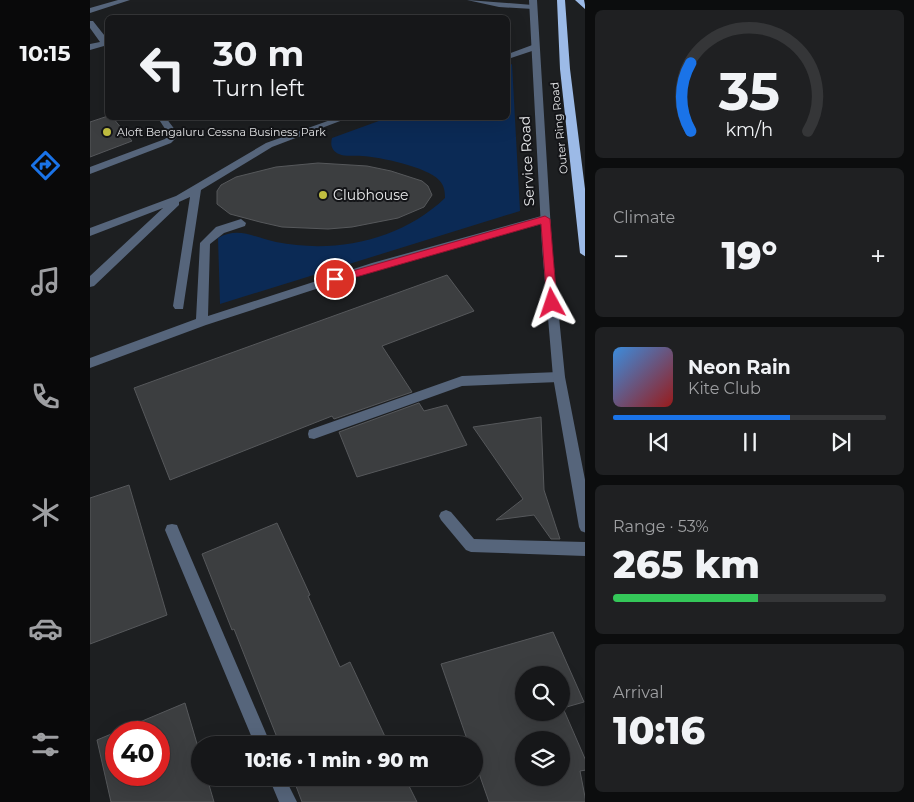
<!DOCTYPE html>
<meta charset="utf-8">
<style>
body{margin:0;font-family:Montserrat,sans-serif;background:#1f2022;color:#f1f3f6;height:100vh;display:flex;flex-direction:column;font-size:19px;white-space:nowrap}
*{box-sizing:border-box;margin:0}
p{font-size:16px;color:#9e9fa2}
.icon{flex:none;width:28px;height:28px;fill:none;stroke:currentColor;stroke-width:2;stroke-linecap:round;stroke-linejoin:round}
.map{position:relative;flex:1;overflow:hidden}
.drawer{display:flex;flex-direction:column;gap:10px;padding:10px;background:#0c0d0e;width:329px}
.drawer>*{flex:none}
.banner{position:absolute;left:15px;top:15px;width:405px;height:105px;border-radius:8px;box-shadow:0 5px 20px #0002,0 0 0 1px #353638;background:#161719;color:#f1f3f6;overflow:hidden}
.buttons{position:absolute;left:425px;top:666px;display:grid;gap:10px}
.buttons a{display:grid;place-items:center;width:55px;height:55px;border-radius:50%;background:#161719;box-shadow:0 5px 20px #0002,0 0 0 1px #353638;font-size:25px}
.speed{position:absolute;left:15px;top:721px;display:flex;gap:10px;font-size:25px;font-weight:700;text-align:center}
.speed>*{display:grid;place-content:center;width:65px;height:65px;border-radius:50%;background:#161719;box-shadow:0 5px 20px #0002,0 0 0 1px #353638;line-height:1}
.speed .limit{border:8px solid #d22;background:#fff;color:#111}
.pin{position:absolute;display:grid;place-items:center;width:42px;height:42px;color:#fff;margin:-21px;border:2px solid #fff;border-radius:50%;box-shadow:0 1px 5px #0007}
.me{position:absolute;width:55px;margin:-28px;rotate:355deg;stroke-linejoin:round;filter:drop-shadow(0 0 4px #0008)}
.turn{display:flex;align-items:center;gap:18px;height:105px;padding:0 25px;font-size:22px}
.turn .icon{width:65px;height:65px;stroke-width:2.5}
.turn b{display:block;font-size:35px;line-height:42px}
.big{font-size:38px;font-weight:800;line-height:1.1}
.drawer .tile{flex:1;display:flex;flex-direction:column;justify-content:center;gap:8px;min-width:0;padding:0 18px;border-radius:8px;background:#1f2022}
.drawer .dial{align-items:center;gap:0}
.dial svg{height:130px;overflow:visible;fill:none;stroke:#353638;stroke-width:7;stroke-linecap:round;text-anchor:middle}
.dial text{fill:#f1f3f6;stroke:none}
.song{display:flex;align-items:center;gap:15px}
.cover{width:60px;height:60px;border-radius:8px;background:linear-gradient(135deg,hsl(210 70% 55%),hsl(0 70% 35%))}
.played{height:5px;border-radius:2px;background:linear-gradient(90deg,#1a73e8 65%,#353638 65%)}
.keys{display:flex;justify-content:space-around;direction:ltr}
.heat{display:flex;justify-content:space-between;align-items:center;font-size:28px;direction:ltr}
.charge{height:8px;border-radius:4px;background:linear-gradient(90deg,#34c759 53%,#353638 0)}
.trip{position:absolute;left:101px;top:736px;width:292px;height:50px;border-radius:25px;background:#161719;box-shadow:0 5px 20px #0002,0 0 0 1px #353638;font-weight:800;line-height:50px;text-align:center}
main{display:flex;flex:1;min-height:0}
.menu{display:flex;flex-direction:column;width:90px;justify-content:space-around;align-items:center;background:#09090a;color:#9e9fa2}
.menu .icon{width:35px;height:35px}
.menu .current{color:#1a73e8}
.menu b{font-size:22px;color:#f1f3f6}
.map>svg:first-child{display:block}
.green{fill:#0b2a55}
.building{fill:#3c3e40;stroke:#56585b;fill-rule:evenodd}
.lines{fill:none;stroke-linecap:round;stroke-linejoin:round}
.service{fill:#56657b;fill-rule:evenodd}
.minor{fill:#56657b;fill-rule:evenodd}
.tertiary{fill:#56657b;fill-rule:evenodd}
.trunk{fill:#9cbae7;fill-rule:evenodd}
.route{fill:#e11d48;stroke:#92132f}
.poi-dot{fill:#c1be40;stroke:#141518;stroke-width:2}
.labels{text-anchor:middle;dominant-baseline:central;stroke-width:4;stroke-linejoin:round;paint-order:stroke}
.far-street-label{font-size:11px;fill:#e9eaec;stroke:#141518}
.far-poi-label{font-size:11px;fill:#e9eaec;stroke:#141518;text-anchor:start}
.street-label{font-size:14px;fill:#e9eaec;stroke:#141518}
.poi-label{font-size:14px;fill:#e9eaec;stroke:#141518;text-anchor:start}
</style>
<main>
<nav class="menu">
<b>10:15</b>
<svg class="icon current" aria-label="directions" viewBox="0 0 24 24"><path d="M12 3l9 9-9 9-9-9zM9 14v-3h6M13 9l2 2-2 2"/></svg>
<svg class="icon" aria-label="music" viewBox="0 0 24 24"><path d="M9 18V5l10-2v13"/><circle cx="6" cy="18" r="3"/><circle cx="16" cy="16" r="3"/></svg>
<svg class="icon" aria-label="phone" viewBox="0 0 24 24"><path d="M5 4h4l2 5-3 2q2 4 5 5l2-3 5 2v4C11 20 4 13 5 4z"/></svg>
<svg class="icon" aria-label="climate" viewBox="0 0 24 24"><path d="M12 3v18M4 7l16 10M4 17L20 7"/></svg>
<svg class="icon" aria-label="car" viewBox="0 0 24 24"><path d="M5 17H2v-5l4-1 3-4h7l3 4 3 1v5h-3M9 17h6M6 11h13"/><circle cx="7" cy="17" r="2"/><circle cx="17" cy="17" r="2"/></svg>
<svg class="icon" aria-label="filters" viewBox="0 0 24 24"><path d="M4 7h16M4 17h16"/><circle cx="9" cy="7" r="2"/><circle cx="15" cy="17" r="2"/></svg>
</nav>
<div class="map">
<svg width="496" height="802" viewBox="0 0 496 802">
<rect width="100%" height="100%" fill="#1d1f21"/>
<path class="green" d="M422 64 430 211 130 304 128 238C149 226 165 238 186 242 246 254 311 240 355 198 355 191 354 185 349 180 337 167 290 157 272 156 265 155 255 157 249 154 242 151 240 145 242 138L297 118H418V66Z"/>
<path class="building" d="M18 116 23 118 42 141 0 157V122Z
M228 163 277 166 301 171 332 181 338 186 342 195 334 207 308 218 262 227 238 229 192 227 170 222 140 214 127 204V191L131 185 146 177 186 167Z
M357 275 384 311 292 346 322 392 244 419 242 416 80 480 44 388Z
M329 403 334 411 357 405 377 445 267 477 249 432Z
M451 417 454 490 470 539H461L444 515 406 520 433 499 383 427Z
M39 485 77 615 0 644V498Z
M187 523 220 595 218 596 250 667 260 662 299 745H190L144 629 142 630 112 554Z
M463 632 494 702 473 708 496 761V770L490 771 496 802H399L385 762V745H379L351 664ZM434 675H471V712H434ZM434 740H471V778H434Z
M95 703 110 754V778H117L124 802H21L7 740ZM26 732H69V775H26Z
M203 778H315L327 802H212Z"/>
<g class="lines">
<path class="service" d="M0 21H3L18 40V48L14 46 0 50V44L10 42 0 28Z
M445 44 449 47 448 49 418 59V54Z
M68 118H76L89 135 81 143 0 174V167L75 139 79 135Z
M246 118H258L182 147 111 190 93 309H85L83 306 100 197 89 202V205L4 286 0 287V276L73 208 0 236V228L86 196 176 143Z
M455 215 459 216 460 219 459 222 284 270 116 325 0 368V358L106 319 110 243 126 227 151 219 156 223 155 226 134 233 120 244 118 316 282 263Z
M469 372 473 374 475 377 473 380 469 382 372 386 224 439 219 438 218 434 219 430 372 376Z
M82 524 87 525 89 530 181 745H165L75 530 77 525Z
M179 778H195L207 802H189Z"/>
<path class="minor" d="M28 0H40L0 13V8Z
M377 0 443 5 447 7 443 9 409 7Z
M356 510 361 512 384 539 496 542V556L381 552 376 550 351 520 349 516 351 512Z"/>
<path class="tertiary" d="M439 0H447L462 247 475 377 496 485V533L491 531 489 527 463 377 452 247Z"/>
<path class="trunk" d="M467 0H475L480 69 496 197V257L490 253 470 69Z
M485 0H494L496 10Z"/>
</g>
<path class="route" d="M455 216 460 219 467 303 462 307 457 303 451 224 245 283 240 279 245 276Z"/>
<g class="poi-dot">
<circle cx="17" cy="132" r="5"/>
<circle cx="233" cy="195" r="5"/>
</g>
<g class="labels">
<g class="far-street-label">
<text transform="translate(469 128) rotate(-96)">Outer Ring Road</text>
</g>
<g class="far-poi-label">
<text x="27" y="132">Aloft Bengaluru Cessna Business Park</text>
</g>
<g class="street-label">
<text transform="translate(437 161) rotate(-93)">Service Road</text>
</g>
<g class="poi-label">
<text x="243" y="195">Clubhouse</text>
</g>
</g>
</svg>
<div class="buttons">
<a><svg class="icon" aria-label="search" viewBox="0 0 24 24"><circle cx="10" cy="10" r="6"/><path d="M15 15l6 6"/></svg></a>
<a><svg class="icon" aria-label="layers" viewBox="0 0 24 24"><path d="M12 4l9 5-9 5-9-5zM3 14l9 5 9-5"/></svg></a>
</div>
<div class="speed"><div class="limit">40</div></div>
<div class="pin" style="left:245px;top:279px;background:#d93025"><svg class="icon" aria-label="arrive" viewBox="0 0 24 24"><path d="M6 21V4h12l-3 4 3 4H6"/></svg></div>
<svg class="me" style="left:462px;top:303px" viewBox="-20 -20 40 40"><path d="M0-17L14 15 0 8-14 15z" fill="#e11d48" stroke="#fff" stroke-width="4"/></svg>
<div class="trip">10:16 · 1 min · 90 m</div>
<div class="banner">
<div class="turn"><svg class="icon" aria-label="left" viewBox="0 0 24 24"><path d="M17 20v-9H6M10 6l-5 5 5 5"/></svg><div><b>30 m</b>Turn left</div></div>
</div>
</div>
<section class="drawer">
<div class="tile dial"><svg viewBox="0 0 100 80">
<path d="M14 69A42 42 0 1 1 86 69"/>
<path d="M14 69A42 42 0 0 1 14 27" stroke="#1a73e8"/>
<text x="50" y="56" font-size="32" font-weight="700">35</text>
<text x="50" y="72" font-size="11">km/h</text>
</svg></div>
<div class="tile"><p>Climate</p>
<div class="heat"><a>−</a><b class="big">19°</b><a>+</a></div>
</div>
<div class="tile">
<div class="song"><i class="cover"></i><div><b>Neon Rain</b><p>Kite Club</p></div></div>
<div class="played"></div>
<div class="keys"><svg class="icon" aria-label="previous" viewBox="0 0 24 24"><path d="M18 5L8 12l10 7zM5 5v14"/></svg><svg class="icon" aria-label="pause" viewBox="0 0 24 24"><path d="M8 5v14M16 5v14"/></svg><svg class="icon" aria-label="next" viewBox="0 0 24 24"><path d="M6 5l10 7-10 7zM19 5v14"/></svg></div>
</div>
<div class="tile"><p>Range · 53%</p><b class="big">265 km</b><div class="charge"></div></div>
<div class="tile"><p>Arrival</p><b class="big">10:16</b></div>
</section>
</main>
